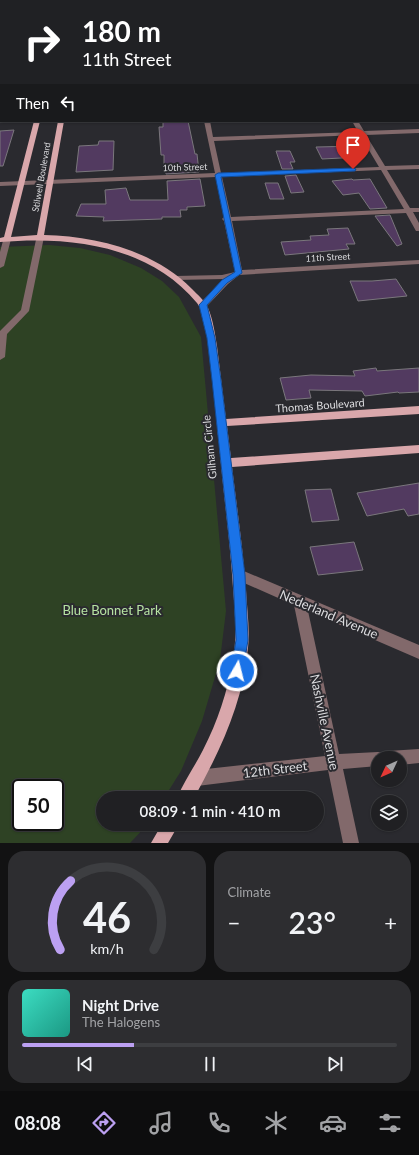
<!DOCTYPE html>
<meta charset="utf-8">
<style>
body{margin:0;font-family:Lato,sans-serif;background:#2d2d30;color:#f1f3f6;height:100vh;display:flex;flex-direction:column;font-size:15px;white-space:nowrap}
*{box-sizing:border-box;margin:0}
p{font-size:13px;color:#a2a3a6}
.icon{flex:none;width:22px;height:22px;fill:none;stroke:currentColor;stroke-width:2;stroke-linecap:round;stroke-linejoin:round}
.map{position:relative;height:843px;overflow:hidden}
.panel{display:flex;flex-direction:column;gap:8px;padding:8px;background:#121213;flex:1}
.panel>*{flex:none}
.hud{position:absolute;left:0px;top:0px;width:419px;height:122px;box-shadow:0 1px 3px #0004,0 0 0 1px #3d3e41;background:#202124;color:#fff;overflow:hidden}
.needle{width:26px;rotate:226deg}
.controls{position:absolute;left:371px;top:751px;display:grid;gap:8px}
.controls a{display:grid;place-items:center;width:36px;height:36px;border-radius:50%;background:#202023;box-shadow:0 1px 3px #0004,0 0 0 1px #3d3e41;font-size:20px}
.speed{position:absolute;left:12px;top:779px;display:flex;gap:8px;font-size:20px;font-weight:700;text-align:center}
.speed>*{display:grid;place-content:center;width:52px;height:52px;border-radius:50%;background:#202023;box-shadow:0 1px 3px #0004,0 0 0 1px #3d3e41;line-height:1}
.speed .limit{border:2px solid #111;border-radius:6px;background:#fff;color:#111}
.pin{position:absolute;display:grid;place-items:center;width:34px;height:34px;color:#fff;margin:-41px -17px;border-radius:50% 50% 50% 0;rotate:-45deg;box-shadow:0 0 4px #0007}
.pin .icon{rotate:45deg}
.me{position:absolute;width:44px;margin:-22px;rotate:8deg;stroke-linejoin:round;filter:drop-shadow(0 0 3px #0008)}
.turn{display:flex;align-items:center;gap:14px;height:84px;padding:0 16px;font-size:18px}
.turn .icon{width:52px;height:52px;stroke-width:2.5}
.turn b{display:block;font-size:28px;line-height:34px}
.then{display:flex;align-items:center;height:38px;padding:0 16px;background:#0003;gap:8px;font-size:15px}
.big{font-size:30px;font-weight:600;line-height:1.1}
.panel .tile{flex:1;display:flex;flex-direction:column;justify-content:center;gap:6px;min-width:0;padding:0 14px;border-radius:16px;background:#2d2d30}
.panel .dial{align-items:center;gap:0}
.dial svg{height:104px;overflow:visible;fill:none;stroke:#3d3e41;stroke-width:7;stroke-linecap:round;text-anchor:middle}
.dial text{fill:#f1f3f6;stroke:none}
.song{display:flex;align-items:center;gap:12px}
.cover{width:48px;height:48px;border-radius:6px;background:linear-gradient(135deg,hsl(170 70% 55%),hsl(170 70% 35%))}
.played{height:4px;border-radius:2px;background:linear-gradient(90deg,#bca0f2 30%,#3d3e41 30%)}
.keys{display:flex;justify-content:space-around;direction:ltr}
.heat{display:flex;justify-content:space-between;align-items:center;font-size:22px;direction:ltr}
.panel .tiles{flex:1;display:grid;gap:8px;grid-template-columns:1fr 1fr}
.tile:last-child{grid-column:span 2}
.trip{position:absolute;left:96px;top:791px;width:228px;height:40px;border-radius:20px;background:#202023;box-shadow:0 1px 3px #0004,0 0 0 1px #3d3e41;font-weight:600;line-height:40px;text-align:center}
.dock{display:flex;height:64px;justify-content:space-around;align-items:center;background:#0d0d0e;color:#a2a3a6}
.dock .icon{width:28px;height:28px}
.dock .active{color:#bca0f2}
.dock b{font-size:18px;color:#f1f3f6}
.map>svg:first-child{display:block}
.green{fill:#2e4224;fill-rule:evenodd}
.building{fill:#523a60;stroke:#7a777c}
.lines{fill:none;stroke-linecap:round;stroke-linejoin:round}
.minor{fill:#82696b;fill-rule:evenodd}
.major{fill:#d9a7ab;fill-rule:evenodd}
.route{fill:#1a73e8;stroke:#114b97}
.labels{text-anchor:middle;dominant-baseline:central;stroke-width:4;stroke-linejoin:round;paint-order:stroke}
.far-street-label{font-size:9px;fill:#dcdcdf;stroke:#2a2a2f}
.street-label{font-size:11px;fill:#dcdcdf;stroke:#2a2a2f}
.near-park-label{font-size:13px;fill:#b6e3a2;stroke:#2a2a2f}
.near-street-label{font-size:13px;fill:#dcdcdf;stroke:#2a2a2f}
</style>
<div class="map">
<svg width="419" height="843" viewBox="0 0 419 843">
<rect width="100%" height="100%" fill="#2a2a2f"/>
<path class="green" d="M49 245 80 248 110 255 141 268 162 281 179 297 201 337 226 611 220 660 202 721 181 771 164 798H103V824H148L130 843H0V247ZM21 788H55V822H21Z"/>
<path class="building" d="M163 121H188L195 154H197L199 172 166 174 165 166H164V155H161L159 127H163Z
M14 130 3 166H0V131Z
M99 141H114L113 170 76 172 79 146 98 145Z
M360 146 361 157 322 159 316 147Z
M276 151H290L295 162H290L293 169H282Z
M296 175 304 192 291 193 285 176Z
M200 179 205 206 187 207V210H180L181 217H162V219L103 221 104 217 76 216 81 204H106L105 190 126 188 130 200H168L167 181Z
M352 179 353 180 370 179 387 208 370 209 359 193 343 195 332 181Z
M265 183H278L284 199H270Z
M390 215 402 244 397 246 375 216Z
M348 228 355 244H346L349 249 285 255 281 242 311 240 310 236 329 235 327 229Z
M396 279 407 296 358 301 350 281H372Z
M376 368 377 371 419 368V392L399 393 398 392 365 396 362 391 309 390 311 398 286 400 280 378 311 375 355 376 353 371Z
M419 483V514L408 516 404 509 367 516 357 493Z
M331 489 339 520 312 522 305 490Z
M354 542 363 570 318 575 310 547Z"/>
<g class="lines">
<path class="minor" d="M15 0H19V1H15Z
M131 0H135V1H131Z
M181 0H185L186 1H182Z
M283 0H287V1H283Z
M384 0H388L389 1H385Z
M418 14H419V16H418Z
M0 26H1V28H0Z
M418 32H419V35H418Z
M418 51H419V53H418Z
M0 64H1V66H0Z
M418 74H419V76H418Z
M418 99H419V103H418Z
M0 113H1V117H0Z
M204 121H210L213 137 358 132 352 121H358L364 131 419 129V133L366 135 385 166 419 165V169L387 170 410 208H419V212H413L419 223V231H416L406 213 232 221 242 270 419 260V264L239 275 228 284 206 307 203 308 199 305 200 303 225 279 175 280 171 278 175 276 222 275 235 272 224 221 222 219 224 217 216 177 0 186V182L215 173ZM360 135 379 167 221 173 214 141ZM381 170 404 209 231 217 222 177Z
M37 235H43L44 237 29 311 7 334 5 357 0 360V331L21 310Z
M4 237H7L11 239 4 266 0 268V252Z
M239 569 419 645V659L308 611 339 754 378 752 382 753 388 751 419 749V763L400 765V758H378V766L343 769 359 843H343L328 770 197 786 192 783 189 778 192 773 197 770 325 756 294 605 235 579 233 575 235 571Z"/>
<path class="major" d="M65 0H69V1H65Z
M81 0H85V1H81Z
M34 121H40L11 237 37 235 58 121H64L44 235C96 236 155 251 192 289 198 295 204 300 208 308 213 319 215 334 217 346 220 370 223 395 226 419L419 406V414L227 426 231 458 419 445V453L232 467C237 508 243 549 246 590 247 609 250 629 248 648 243 703 220 751 194 798H177C184 781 195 766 203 750 218 721 227 692 233 661 237 637 235 612 233 588 230 539 223 491 219 443 216 418 210 319 197 303 149 245 70 236 0 242V238L4 237Z
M162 824H179L168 843H151Z"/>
</g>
<path class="route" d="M353 168 356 169 355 171 221 177 242 273 227 283 207 305 215 338 221 380 245 575 248 640 243 671 242 675 237 677 233 675 231 671 236 640 233 575 212 380 207 338 199 305 222 280 235 272 215 175 218 173Z"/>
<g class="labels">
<g class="far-street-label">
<text transform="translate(185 167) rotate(-2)">10th Street</text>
<text transform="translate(41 177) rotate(-80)">Stilwell Boulevard</text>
<text transform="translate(328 257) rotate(-3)">11th Street</text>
</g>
<g class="street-label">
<text transform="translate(320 405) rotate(-4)">Thomas Boulevard</text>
<text transform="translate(209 447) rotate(-96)">Gilham Circle</text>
</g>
<g class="near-park-label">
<text x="112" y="610">Blue Bonnet Park</text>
</g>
<g class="near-street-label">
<text transform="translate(329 614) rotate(23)">Nederland Avenue</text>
<text transform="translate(325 722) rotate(78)">Nashville Avenue</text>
<text transform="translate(275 769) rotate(-7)">12th Street</text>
</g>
</g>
</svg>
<div class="controls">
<a><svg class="needle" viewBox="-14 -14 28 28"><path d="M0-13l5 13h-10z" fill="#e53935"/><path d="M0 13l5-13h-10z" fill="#a2a3a6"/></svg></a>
<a><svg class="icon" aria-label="layers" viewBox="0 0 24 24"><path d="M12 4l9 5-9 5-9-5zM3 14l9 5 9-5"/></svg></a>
</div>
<div class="speed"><div class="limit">50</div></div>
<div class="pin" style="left:353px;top:169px;background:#d93025"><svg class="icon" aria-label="arrive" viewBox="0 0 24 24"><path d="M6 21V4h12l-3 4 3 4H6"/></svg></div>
<svg class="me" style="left:237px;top:671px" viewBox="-20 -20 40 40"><circle r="17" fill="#1a73e8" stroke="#fff" stroke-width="3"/><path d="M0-11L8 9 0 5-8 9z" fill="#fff"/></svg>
<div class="trip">08:09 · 1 min · 410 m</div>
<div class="hud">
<div class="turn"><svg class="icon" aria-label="right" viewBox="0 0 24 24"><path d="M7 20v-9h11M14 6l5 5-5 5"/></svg><div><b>180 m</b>11th Street</div></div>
<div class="then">Then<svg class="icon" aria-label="left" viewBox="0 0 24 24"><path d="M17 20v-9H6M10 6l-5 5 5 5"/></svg></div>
</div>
</div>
<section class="panel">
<div class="tiles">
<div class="tile dial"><svg viewBox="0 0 100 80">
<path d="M14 69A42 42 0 1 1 86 69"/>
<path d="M14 69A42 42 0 0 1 22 16" stroke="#bca0f2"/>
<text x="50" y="56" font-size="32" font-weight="700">46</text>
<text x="50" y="72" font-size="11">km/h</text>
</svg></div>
<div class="tile"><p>Climate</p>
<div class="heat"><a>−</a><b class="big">23°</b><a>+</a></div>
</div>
<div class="tile">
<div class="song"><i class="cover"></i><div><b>Night Drive</b><p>The Halogens</p></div></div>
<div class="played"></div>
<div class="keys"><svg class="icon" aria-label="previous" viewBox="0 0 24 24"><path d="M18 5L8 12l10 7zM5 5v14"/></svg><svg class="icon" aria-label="pause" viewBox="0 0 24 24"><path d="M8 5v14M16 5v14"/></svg><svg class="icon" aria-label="next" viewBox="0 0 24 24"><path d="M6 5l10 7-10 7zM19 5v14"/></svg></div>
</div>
</div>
</section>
<nav class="dock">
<b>08:08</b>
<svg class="icon active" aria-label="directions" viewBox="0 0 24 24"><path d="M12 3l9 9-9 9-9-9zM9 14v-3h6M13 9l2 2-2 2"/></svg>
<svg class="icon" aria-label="music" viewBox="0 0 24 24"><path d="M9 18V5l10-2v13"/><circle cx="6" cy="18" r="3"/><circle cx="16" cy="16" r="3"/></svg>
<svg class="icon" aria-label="phone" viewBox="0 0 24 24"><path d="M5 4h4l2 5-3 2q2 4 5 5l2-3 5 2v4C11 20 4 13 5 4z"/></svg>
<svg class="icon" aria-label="climate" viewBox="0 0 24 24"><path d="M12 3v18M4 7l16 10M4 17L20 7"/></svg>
<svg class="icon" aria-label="car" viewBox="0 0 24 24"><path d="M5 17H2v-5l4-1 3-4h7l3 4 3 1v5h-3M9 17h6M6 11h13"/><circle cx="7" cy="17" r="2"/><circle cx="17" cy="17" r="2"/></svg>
<svg class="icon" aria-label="filters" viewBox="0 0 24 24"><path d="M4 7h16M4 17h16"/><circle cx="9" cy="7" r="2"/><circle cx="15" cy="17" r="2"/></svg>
</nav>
